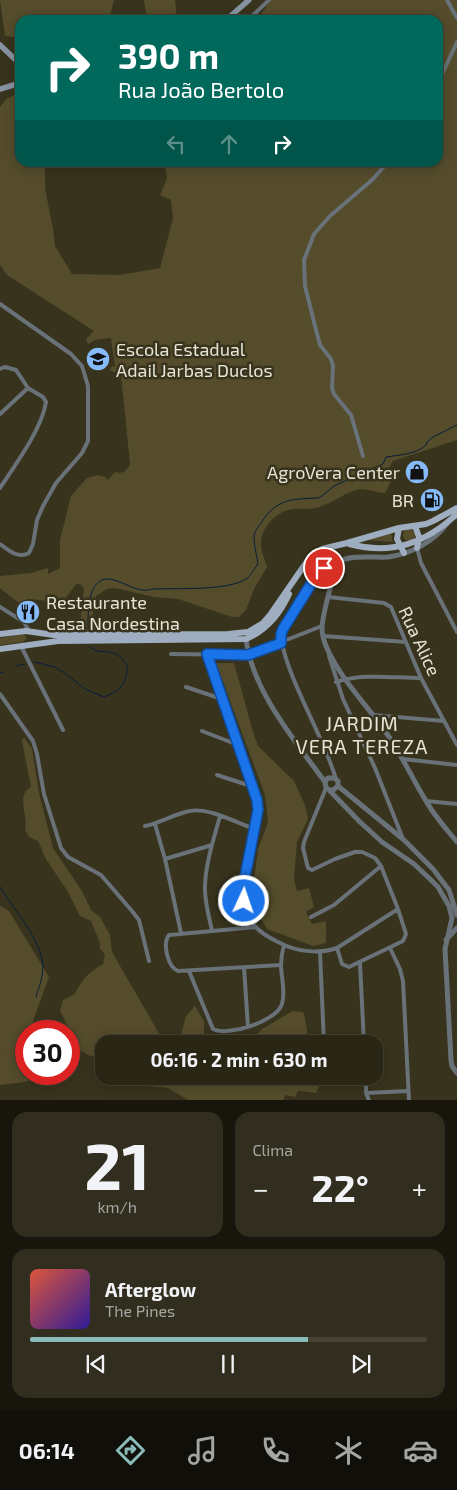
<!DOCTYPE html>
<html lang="pt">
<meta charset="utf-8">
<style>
body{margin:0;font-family:"Exo 2",sans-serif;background:#322e1f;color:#f1f3f6;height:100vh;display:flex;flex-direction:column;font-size:19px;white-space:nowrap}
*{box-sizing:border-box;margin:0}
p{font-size:16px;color:#a5a5a1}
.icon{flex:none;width:28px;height:28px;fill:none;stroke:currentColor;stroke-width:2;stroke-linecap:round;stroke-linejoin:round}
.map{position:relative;height:1100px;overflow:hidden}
.drawer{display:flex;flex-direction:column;gap:12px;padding:12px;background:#17150c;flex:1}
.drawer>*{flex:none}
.banner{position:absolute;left:15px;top:15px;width:428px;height:152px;border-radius:15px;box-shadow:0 2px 12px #0003,0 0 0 1px #464335;background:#00695c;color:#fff;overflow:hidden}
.speed{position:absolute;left:15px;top:1020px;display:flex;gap:10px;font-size:25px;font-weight:700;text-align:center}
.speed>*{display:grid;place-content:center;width:65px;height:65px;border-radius:50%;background:#2a2616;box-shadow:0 2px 12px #0003,0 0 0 1px #464335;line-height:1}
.speed .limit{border:8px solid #d22;background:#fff;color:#111}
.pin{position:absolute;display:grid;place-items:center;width:42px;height:42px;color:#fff;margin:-21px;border:2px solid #fff;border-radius:50%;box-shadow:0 1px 5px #0007}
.me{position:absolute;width:55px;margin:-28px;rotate:3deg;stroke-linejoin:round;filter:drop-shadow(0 0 4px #0008)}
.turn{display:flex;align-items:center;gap:18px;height:105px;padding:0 20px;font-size:22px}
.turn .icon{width:65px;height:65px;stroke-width:2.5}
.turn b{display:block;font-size:35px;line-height:42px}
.lanes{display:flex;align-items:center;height:48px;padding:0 20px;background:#0003;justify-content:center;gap:25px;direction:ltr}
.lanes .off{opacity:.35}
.big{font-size:38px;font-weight:700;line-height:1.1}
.drawer .tile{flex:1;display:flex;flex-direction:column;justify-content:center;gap:8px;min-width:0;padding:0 18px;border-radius:15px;background:#322e1f}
.drawer .dial{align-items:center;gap:0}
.dial b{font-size:65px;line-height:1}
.song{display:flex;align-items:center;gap:15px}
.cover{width:60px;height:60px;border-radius:8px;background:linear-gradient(135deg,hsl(10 70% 55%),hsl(250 70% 35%))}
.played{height:5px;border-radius:2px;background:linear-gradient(90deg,#8bbbb9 70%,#464335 70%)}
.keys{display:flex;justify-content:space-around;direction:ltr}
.heat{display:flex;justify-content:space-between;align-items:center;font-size:28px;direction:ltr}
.drawer .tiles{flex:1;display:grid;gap:12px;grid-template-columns:1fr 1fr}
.tile:last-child{grid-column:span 2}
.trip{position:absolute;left:95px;top:1035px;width:288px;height:50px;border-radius:15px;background:#2a2616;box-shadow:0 2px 12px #0003,0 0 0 1px #464335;font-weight:700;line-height:50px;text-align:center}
.tabs{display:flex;height:80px;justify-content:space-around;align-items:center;background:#110f09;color:#a5a5a1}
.tabs .icon{width:35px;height:35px}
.tabs .current{color:#8bbbb9}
.tabs b{font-size:22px;color:#f1f3f6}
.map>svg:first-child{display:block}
.green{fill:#544c2b}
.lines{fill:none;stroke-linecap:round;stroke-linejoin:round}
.stream{stroke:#051f3d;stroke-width:1}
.minor{stroke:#697179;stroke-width:4}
.tertiary{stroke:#697179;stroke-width:5}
.secondary{stroke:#8793a1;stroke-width:5.5}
.primary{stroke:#9eadbf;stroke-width:6}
.route-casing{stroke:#114b97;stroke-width:12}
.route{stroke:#1a73e8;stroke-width:9}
.labels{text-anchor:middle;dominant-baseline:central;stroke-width:5;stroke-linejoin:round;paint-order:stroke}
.poi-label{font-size:18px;fill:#e7e4d6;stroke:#38331d;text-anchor:start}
.street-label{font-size:18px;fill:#e7e4d6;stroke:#38331d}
.quarter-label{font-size:20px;letter-spacing:1px;fill:#e7e4d6;stroke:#38331d}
</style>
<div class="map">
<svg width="457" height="1100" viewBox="0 0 457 1100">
<rect width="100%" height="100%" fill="#38331d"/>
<path class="green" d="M0 0H114L109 20H20V38L5 36Z
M144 0H175L177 20H147Z
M271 0H457V440L393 461 389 468 394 475 385 493C378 493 369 489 362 489 347 490 334 503 319 507 308 511 298 507 288 510 275 513 260 530 261 544 261 551 265 560 267 567L254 589 246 610 239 617H232L178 599 154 597 115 588 107 589 96 596 90 631 79 632 84 588 80 584H76L63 602C51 603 40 599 27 599L24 605 16 601 0 588V576L31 573 48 568V574L60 568V540L71 496 87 478 98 475 105 477 108 480 115 472C123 474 126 472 130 464L121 374 118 372H113L110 370 112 366 115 367 111 338 95 340 88 344 86 339 94 331 7 275 0 265V107L6 99 20 92V162L47 163 45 168V188L53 229 55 246 72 274 119 275 160 268 173 218 171 200 160 195 167 179 165 163 438 162V20H257Z
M403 535a6 6 0 1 1 12 0a6 6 0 1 1-12 0Z
M391 533 393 542 368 540Z
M23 634 27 638 23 642 0 645V638Z
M216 663H234L253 732 258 746 294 781 305 805 308 819 297 842 294 879 297 891 309 888 314 907 306 912 312 924 326 921V943L313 946 267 929 251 902 258 849 268 822 265 795Z
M24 737 32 749 39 793 53 848 82 891 91 910 100 917 110 935 112 952 161 1037 172 1043 181 1035 186 1016 195 1006 204 1021V1044H104V1060L88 1055 72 1045 69 1029 60 1011 63 1000 75 994C82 979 89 972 103 964L105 954 100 949V943L91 921 80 916 68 892 46 859 38 841 29 837 25 830C29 816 15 795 31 787L22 741Z
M0 906 9 911 49 977 33 1021 38 1031H26V1074H38L26 1082 0 1085Z
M293 1011 303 1012C307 1022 306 1033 310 1044H243L253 1039 262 1029Z
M122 1076H318L319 1086 316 1093 298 1091 295 1097 286 1095 283 1100H188L168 1088 138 1085Z"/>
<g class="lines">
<path class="stream" d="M88 630C88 615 87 587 102 580 113 575 132 590 143 590 146 591 151 589 154 589 176 588 228 591 246 579 250 577 254 569 258 564 257 556 254 546 254 537 254 532 258 527 261 523 276 499 291 499 318 498L322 496 334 486 383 464 386 457C399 455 417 454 426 445L427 442 433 437 457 425
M34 662 55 667 66 674 85 689 104 697C121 690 125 686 128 667 114 643 103 658 90 647
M16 666 25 664
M0 673 3 672
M0 887C14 910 41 939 43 966 43 977 39 987 36 997"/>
<path class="minor" d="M447 0 457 18
M248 20 269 0
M438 83 457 42
M0 304 71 354 82 366 88 386V441L82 453 56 483 43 506 37 520 33 544 29 553C19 559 9 551 0 544
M0 369 5 367 16 370 28 388 43 397 46 402C42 429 15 465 0 488
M0 414 28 388
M363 456 351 415 334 394 332 388 333 366 331 359 320 345 315 326 305 286 304 260 314 234 330 216 372 180 388 162
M417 548 421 563 457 632
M328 597 384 603 391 607 421 678 457 745
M0 607 24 622 29 631
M323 636 406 642
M21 646 63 730
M171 654 248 655 322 626
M207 655 257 800 258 810C252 843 232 898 255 926 261 934 272 939 280 943 297 952 320 954 337 948L398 909
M329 656 343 699 375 768 403 839
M336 682C363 673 394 678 421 678
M186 687 222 699
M0 694 33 741 37 754 44 794 61 848 68 857 101 875 132 911 139 920 149 961
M373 715 444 721
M202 731 238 745
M403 759 457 765
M217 775 254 787
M336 779C322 733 293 690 282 644 280 639 281 634 283 629L316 576 324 568 340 562
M326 788 304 842 303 848 308 868 312 870 335 859 355 852H362L375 858 381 866 398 909 406 934 403 941 349 967 342 964 337 948
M426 801 457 804
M155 824 165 859 181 933
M145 826C160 823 174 814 190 811 208 807 237 823 255 829
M165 859 212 845
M311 917 334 905 381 866
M256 927 169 935C162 944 168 967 178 971L281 965
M212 931C209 916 204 900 205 885 206 862 214 838 220 816
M390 948 400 969 403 981 409 1100
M320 952 324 1044
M360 963 364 1044
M244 967 248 1027
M189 971 213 1029C228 1037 277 1021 282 1004 286 992 281 977 281 965 281 958 282 952 284 945
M325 1076V1080
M366 1076V1093L369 1100
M366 1093 408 1091"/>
<path class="tertiary" d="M447 524C433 542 411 554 388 557 377 558 347 554 340 562 334 567 322 619 322 628 322 634 324 641 326 646 340 679 367 705 387 734 404 758 415 785 431 809 439 821 448 831 457 842
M246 639C252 690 295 741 325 782L326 788 332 791 338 786V781L334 778H328L325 782
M338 786 404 840 433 869 449 890 457 915
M330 791 360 822 382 842 414 864 430 879 438 887 449 906 452 918 445 949 451 1060 452 1066 457 1073
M446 940 457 928"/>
<path class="secondary" d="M226 20 249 0
M0 45 20 64
M0 89 20 83"/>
<path class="primary" d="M415 526 419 537 417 548
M399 528 397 539 404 553
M349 544C391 555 425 544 457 514
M0 634 26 631 54 635 228 634 248 632 263 623 270 615 310 557 322 549 347 543 399 528 426 524 433 521 457 508
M0 649 58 641 246 639C267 630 280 614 289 594"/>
</g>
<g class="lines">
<g class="route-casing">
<path id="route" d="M244 901V882L258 810 257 800 207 654 248 655 281 643V634L283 629 316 576 324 568"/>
</g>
<use href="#route" class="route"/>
</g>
<defs>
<g id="school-disc" transform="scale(1.25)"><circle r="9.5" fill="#86bbfb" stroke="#38331d"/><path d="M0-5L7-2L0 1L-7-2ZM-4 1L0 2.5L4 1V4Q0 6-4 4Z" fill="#111"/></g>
<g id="shop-disc" transform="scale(1.25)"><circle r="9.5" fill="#86bbfb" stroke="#38331d"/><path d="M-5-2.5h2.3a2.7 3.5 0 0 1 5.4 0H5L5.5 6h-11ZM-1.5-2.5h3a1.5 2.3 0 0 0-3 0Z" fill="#111"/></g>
<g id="fuel-disc" transform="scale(1.25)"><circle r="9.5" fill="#86bbfb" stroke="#38331d"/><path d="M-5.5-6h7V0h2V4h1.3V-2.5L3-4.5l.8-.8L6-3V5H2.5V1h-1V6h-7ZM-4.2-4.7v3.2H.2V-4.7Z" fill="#111"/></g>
<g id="restaurant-disc" transform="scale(1.25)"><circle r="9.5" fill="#86bbfb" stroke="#38331d"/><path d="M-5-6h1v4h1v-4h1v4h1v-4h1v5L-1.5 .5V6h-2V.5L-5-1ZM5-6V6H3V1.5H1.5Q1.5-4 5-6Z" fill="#111"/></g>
</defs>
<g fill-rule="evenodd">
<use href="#school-disc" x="98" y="359"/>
<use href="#shop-disc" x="417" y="472"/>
<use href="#fuel-disc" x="432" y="500"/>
<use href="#restaurant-disc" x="28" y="612"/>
</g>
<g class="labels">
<g class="poi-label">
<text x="116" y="349">Escola Estadual<tspan x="116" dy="21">Adail Jarbas Duclos</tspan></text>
<text x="400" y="472" text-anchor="end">AgroVera Center</text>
<text x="414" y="500" text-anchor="end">BR</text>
<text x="46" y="602">Restaurante<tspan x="46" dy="21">Casa Nordestina</tspan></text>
</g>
<g class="street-label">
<text transform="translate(420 641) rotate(65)">Rua Alice</text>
</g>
<g class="quarter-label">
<text x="362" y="723">JARDIM<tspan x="362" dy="23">VERA TEREZA</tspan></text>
</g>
</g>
</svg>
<div class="speed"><div class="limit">30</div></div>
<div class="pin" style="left:324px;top:568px;background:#d93025"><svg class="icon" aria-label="arrive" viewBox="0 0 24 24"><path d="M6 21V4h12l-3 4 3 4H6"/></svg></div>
<svg class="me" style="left:244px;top:901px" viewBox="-20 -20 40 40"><circle r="17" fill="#1a73e8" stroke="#fff" stroke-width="3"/><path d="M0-11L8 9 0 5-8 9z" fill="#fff"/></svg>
<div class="trip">06:16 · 2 min · 630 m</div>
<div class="banner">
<div class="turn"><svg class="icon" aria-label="right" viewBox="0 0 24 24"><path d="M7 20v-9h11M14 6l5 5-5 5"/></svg><div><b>390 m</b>Rua João Bertolo</div></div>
<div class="lanes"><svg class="icon off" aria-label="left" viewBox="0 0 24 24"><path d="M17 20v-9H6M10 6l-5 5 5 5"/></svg><svg class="icon off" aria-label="ahead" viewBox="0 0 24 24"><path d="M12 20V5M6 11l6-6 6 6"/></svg><svg class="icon" aria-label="right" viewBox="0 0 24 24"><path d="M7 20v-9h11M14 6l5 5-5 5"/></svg></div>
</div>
</div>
<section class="drawer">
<div class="tiles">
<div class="tile dial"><b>21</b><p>km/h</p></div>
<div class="tile"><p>Clima</p>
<div class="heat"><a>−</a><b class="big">22°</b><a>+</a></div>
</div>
<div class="tile">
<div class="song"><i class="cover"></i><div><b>Afterglow</b><p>The Pines</p></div></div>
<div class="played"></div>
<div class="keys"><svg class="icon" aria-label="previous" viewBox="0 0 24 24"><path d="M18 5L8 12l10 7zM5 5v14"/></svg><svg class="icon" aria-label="pause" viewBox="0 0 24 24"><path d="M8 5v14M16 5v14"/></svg><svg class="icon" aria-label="next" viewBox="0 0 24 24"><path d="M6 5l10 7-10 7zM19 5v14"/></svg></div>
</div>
</div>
</section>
<nav class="tabs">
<b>06:14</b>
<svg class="icon current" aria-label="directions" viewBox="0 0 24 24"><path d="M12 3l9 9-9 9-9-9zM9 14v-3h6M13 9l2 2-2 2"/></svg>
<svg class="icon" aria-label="music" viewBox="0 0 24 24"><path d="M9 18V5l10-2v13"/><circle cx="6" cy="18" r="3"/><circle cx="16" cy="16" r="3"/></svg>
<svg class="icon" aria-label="phone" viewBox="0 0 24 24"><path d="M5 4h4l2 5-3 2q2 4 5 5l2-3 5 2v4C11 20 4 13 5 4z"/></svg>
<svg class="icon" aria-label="climate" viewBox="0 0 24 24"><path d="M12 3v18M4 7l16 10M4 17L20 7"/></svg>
<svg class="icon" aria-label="car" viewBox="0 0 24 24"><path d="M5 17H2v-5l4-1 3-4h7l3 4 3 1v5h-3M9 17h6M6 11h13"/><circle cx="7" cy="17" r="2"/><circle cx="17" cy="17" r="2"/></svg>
</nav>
